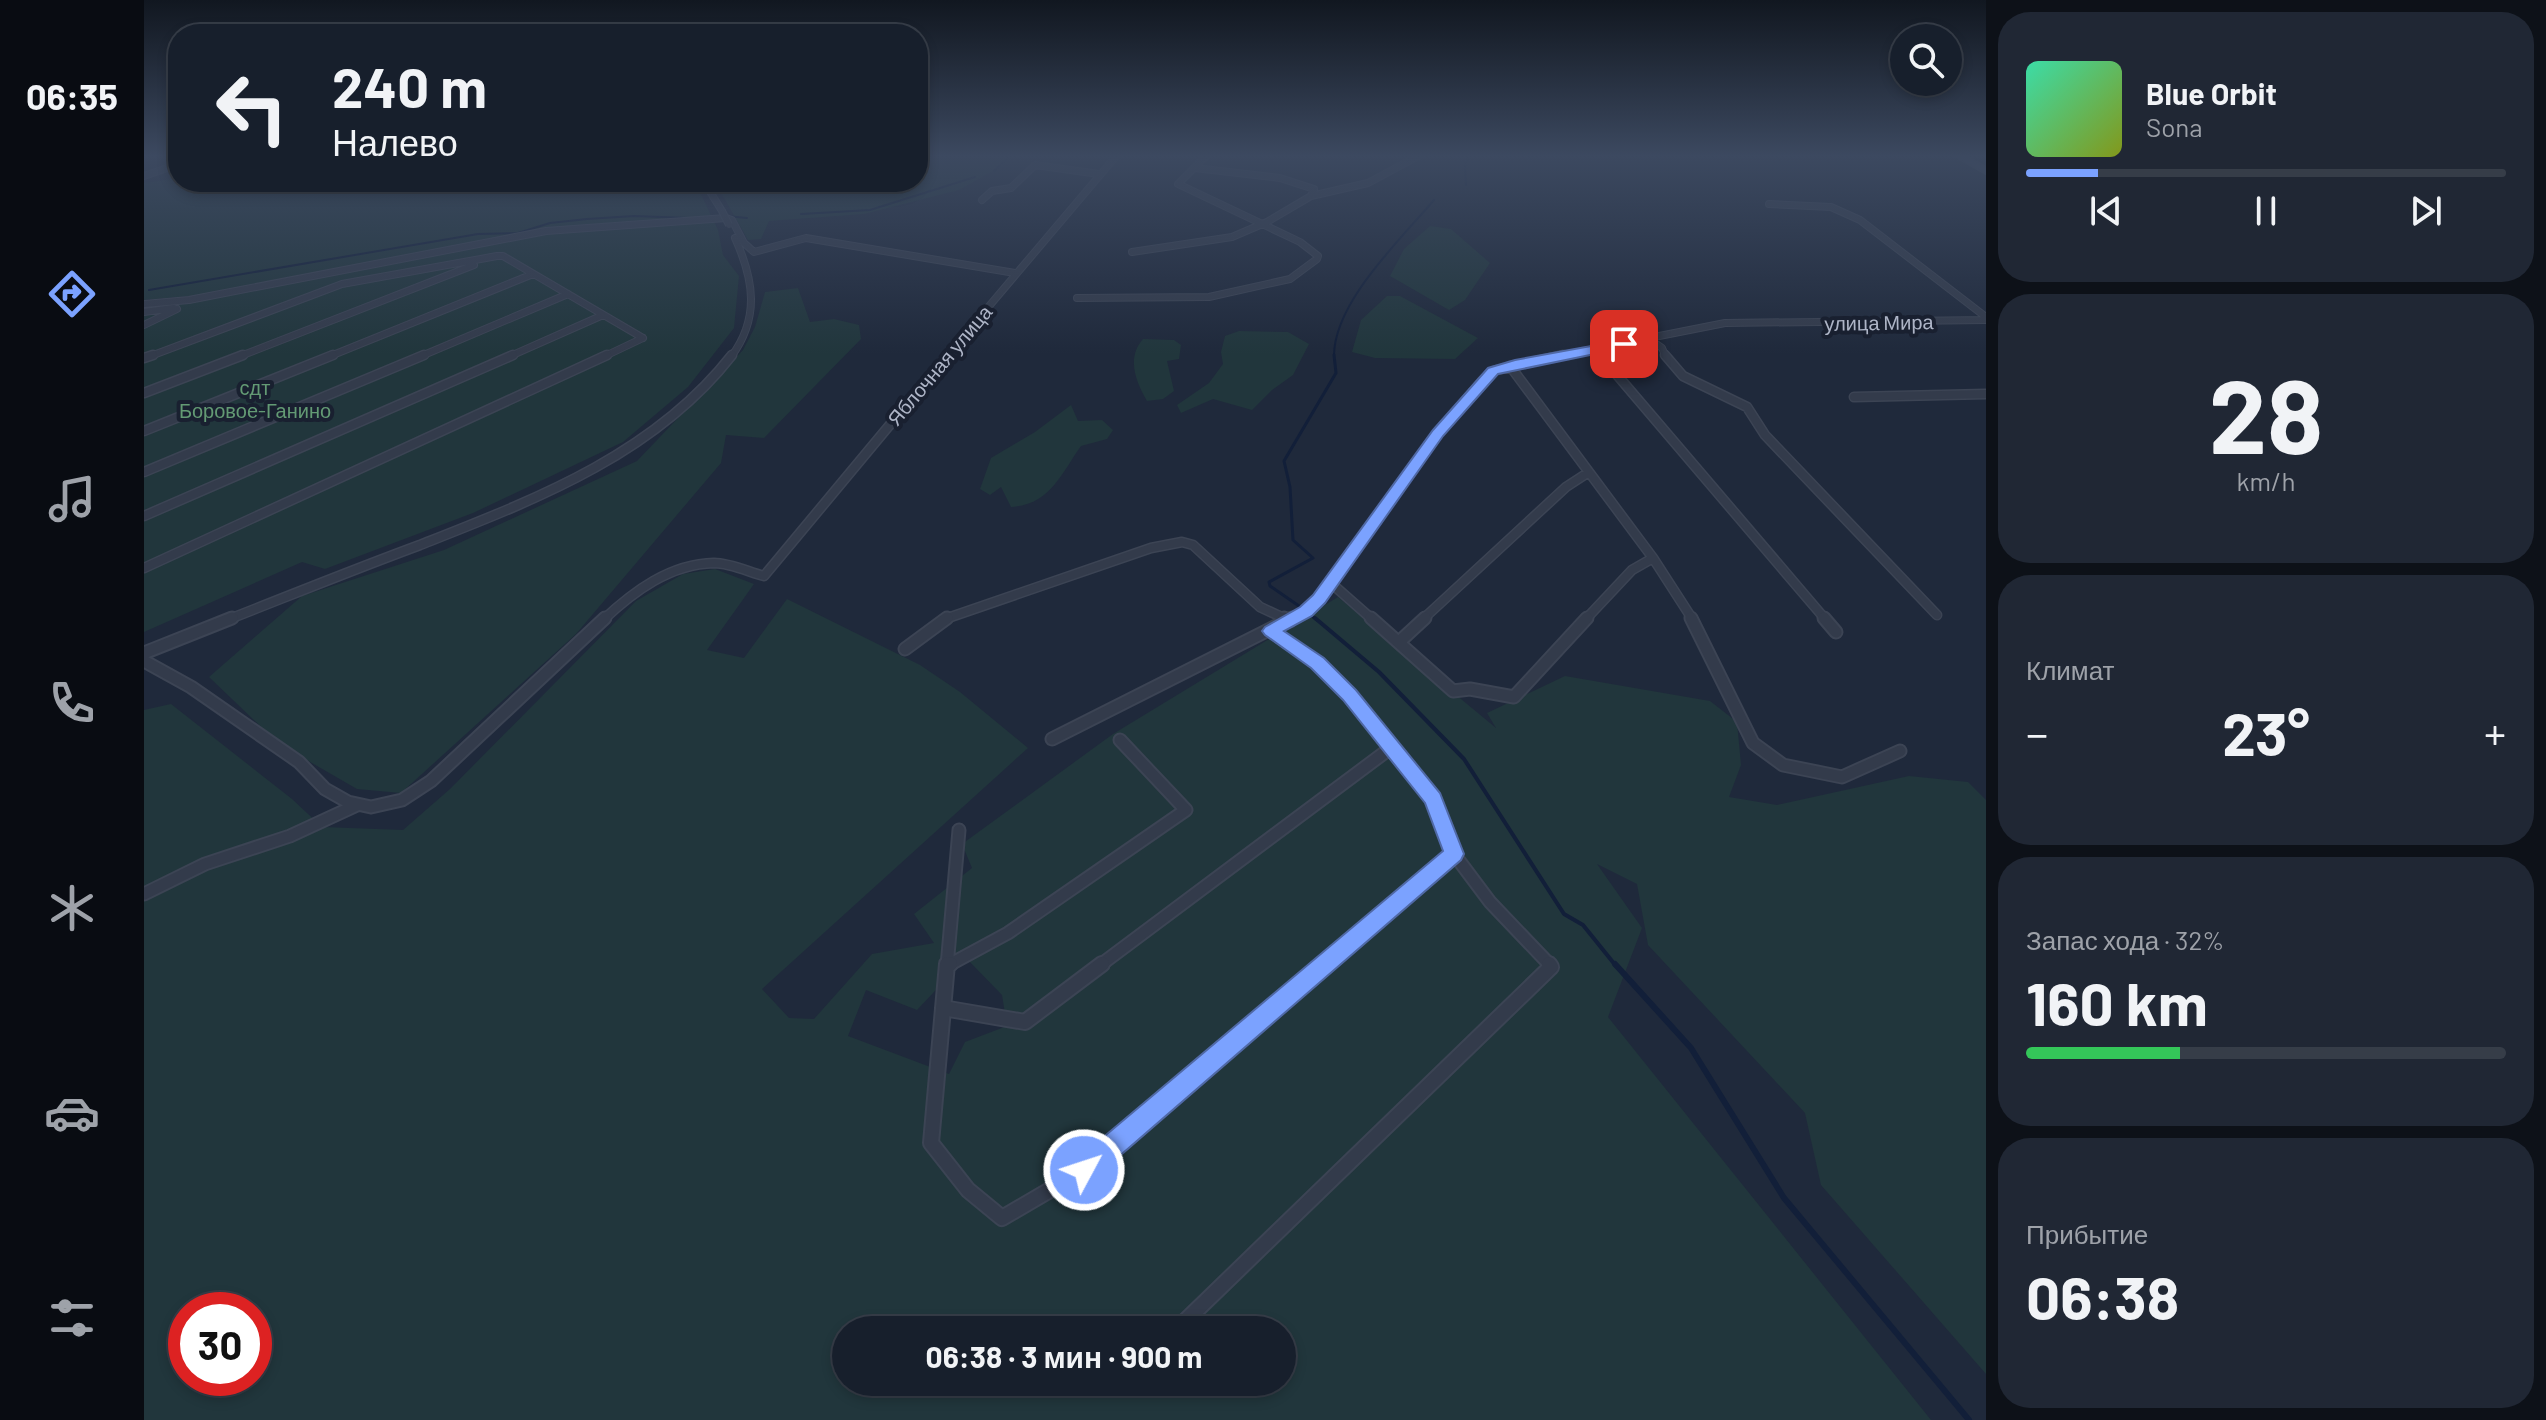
<!DOCTYPE html>
<html lang="ru">
<meta charset="utf-8">
<style>
body{margin:0;font-family:Barlow,sans-serif;background:#202734;color:#f1f3f6;height:100vh;display:flex;flex-direction:column;font-size:30px;white-space:nowrap}
*{box-sizing:border-box;margin:0}
p{font-size:26px;color:#9ea2a9}
.icon{flex:none;width:44px;height:44px;fill:none;stroke:currentColor;stroke-width:2;stroke-linecap:round;stroke-linejoin:round}
.map{position:relative;flex:1;overflow:hidden}
.drawer{display:flex;flex-direction:column;gap:12px;padding:12px;background:#0d1118;width:560px}
.drawer>*{flex:none}
.hud{position:absolute;left:24px;top:24px;width:760px;height:168px;border-radius:32px;box-shadow:0 4px 12px #0003,0 0 0 2px #363d48;background:#171f2c;color:#f1f3f6;overflow:hidden}
.buttons{position:absolute;left:1746px;top:24px;display:grid;gap:16px}
.buttons a{display:grid;place-items:center;width:72px;height:72px;border-radius:50%;background:#171f2c;box-shadow:0 4px 12px #0003,0 0 0 2px #363d48;font-size:40px}
.speed{position:absolute;left:24px;top:1292px;display:flex;gap:16px;font-size:40px;font-weight:700;text-align:center}
.speed>*{display:grid;place-content:center;width:104px;height:104px;border-radius:50%;background:#171f2c;box-shadow:0 4px 12px #0003,0 0 0 2px #363d48;line-height:1}
.speed .limit{border:12px solid #d22;background:#fff;color:#111}
.pin{position:absolute;display:grid;place-items:center;width:68px;height:68px;color:#fff;margin:-34px;border-radius:16px;box-shadow:0 4px 12px #0006}
.me{position:absolute;width:88px;margin:-44px;rotate:50deg;stroke-linejoin:round;filter:drop-shadow(0 0 6px #0008)}
.turn{display:flex;align-items:center;gap:28px;height:168px;padding:0 32px;font-size:36px}
.turn .icon{width:104px;height:104px;stroke-width:2.5}
.turn b{display:block;font-size:56px;line-height:68px}
.big{font-size:60px;font-weight:700;line-height:1.1}
.drawer .widget{flex:1;display:flex;flex-direction:column;justify-content:center;gap:12px;min-width:0;padding:0 28px;border-radius:32px;background:#202734}
.drawer .dial{align-items:center;gap:0}
.dial b{font-size:104px;line-height:1}
.song{display:flex;align-items:center;gap:24px}
.cover{width:96px;height:96px;border-radius:12px;background:linear-gradient(135deg,hsl(160 70% 55%),hsl(70 70% 35%))}
.played{height:8px;border-radius:4px;background:linear-gradient(90deg,#7ba2ff 15%,#363d48 15%)}
.keys{display:flex;justify-content:space-around;direction:ltr}
.heat{display:flex;justify-content:space-between;align-items:center;font-size:44px;direction:ltr}
.charge{height:12px;border-radius:6px;background:linear-gradient(90deg,#34c759 32%,#363d48 0)}
.trip{position:absolute;left:688px;top:1316px;width:464px;height:80px;border-radius:40px;background:#171f2c;box-shadow:0 4px 12px #0003,0 0 0 2px #363d48;font-weight:700;line-height:80px;text-align:center}
main{display:flex;flex:1;min-height:0}
.dock{display:flex;flex-direction:column;width:144px;justify-content:space-around;align-items:center;background:#090c12;color:#9ea2a9}
.dock .icon{width:56px;height:56px}
.dock .on{color:#7ba2ff}
.dock b{font-size:36px;color:#f1f3f6}
.map>svg:first-child{display:block}
.green{fill:#21363c;fill-rule:evenodd}
.lines{fill:none;stroke-linecap:round;stroke-linejoin:round}
.stream-far3{stroke:#121f39;stroke-width:2}
.stream-far2{stroke:#121f39;stroke-width:3}
.stream-far1{stroke:#121f39;stroke-width:4}
.stream{stroke:#121f39;stroke-width:6}
.street-far3-casing{stroke:#3c4454;stroke-width:8}
.street-far2-casing{stroke:#3c4454;stroke-width:11}
.street-far1-casing{stroke:#3c4454;stroke-width:15}
.street-casing{stroke:#3c4454;stroke-width:18}
.secondary-casing{stroke:#3c4454;stroke-width:4}
.street-far3{stroke:#333b4b;stroke-width:6}
.street-far2{stroke:#333b4b;stroke-width:8}
.street-far1{stroke:#333b4b;stroke-width:11}
.street{stroke:#333b4b;stroke-width:14}
.secondary{fill:#41495e;fill-rule:evenodd}
.street-bridge-casing{stroke:#3c4454;stroke-width:8;stroke-linecap:butt}
.street-bridge{stroke:#333b4b;stroke-width:6}
.route{fill:#7ba2ff;stroke:#5069a6;stroke-width:2}
.labels{text-anchor:middle;dominant-baseline:central;stroke-width:8;stroke-linejoin:round;paint-order:stroke}
.far-street-label{font-size:20px;fill:#aeb5c7;stroke:#192030}
.far-park-label{font-size:20px;fill:#639a74;stroke:#192030}
</style>
<main>
<nav class="dock">
<b>06:35</b>
<svg class="icon on" aria-label="directions" viewBox="0 0 24 24"><path d="M12 3l9 9-9 9-9-9zM9 14v-3h6M13 9l2 2-2 2"/></svg>
<svg class="icon" aria-label="music" viewBox="0 0 24 24"><path d="M9 18V5l10-2v13"/><circle cx="6" cy="18" r="3"/><circle cx="16" cy="16" r="3"/></svg>
<svg class="icon" aria-label="phone" viewBox="0 0 24 24"><path d="M5 4h4l2 5-3 2q2 4 5 5l2-3 5 2v4C11 20 4 13 5 4z"/></svg>
<svg class="icon" aria-label="climate" viewBox="0 0 24 24"><path d="M12 3v18M4 7l16 10M4 17L20 7"/></svg>
<svg class="icon" aria-label="car" viewBox="0 0 24 24"><path d="M5 17H2v-5l4-1 3-4h7l3 4 3 1v5h-3M9 17h6M6 11h13"/><circle cx="7" cy="17" r="2"/><circle cx="17" cy="17" r="2"/></svg>
<svg class="icon" aria-label="filters" viewBox="0 0 24 24"><path d="M4 7h16M4 17h16"/><circle cx="9" cy="7" r="2"/><circle cx="15" cy="17" r="2"/></svg>
</nav>
<div class="map">
<svg width="1842" height="1420" viewBox="0 0 1842 1420">
<rect width="100%" height="100%" fill="#1f293b"/>
<path class="green" d="M774 155H871L858 166 815 190 720 214 625 221 617 239 604 240 571 182H774Z
M34 168V182H385L404 193 400 182H551L574 230 579 255 595 276 590 328 544 387 479 442 329 513 181 569 158 562 0 632V306L56 301 47 296 0 300V183L27 179Z
M1286 226 1307 229 1346 263 1321 300 1305 310 1246 276 1260 249Z
M654 288 666 322 690 319 715 325 717 339 620 438 582 435 577 463 432 634 257 793 213 789 135 744 65 677 158 596 300 550 493 461 599 350 611 327 621 292Z
M1243 296H1256L1334 338 1311 359 1231 358 1208 352 1217 320Z
M1095 331 1144 332 1165 344 1149 375 1128 390 1108 410 1069 399 1037 413 1033 405 1065 383 1079 364 1077 352 1081 336Z
M999 339 1030 340 1037 345 1035 359 1023 361 1030 391 1019 399 1003 401C992 382 982 358 999 339Z
M927 405 934 421 958 420 969 430 963 439 937 446C917 474 906 505 867 507L857 487 846 495 836 489 847 458 891 432Z
M571 569 610 584 563 650 600 658 643 599 776 665 816 692 884 748 618 989 645 1018 670 1019 728 954 790 943 770 914 828 868 818 844 969 734 1194 597 1352 728 1343 713 1421 676 1566 701 1593 722 1597 765 1585 797 1633 805 1765 776 1824 782 1842 800V1374L1677 1185 1661 1113 1504 945 1493 884 1453 864 1498 928 1464 1017 1787 1420H0V710L27 704 148 799 178 827 259 830 306 789 492 601 539 574ZM822 958 858 995 863 1026 821 1042 805 1074 704 1036 722 990 773 1010ZM42 1310H110V1378H42ZM702 1330H1138V1382H702Z"/>
<g class="lines">
<path class="stream-far3" d="M850 171 867 155
M1322 185 1321 167 1325 155
M657 214 726 210 831 177
M582 216 603 218
M5 290 334 234 374 233 406 223 443 219 490 216 545 218
M1190 357C1189 303 1257 239 1290 200"/>
<path class="stream-far2" d="M1155 606 1126 586 1125 582 1169 558 1149 540 1146 487 1140 461 1192 373 1190 355
M1169 617 1173 620"/>
<path class="stream-far1" d="M1171 618 1235 672 1320 759 1420 914 1439 925 1472 966"/>
<path class="stream" d="M1471 964 1547 1048 1640 1198 1825 1420"/>
<g class="street-far3-casing">
<path id="street-far3" d="M0 176 26 167 34 155
M560 182 578 211
M1167 196 1224 183 1276 155
M838 200 848 191 867 188 891 165 955 174
M1625 204 1687 207 1716 220 1842 317
M988 252 1088 237 1123 222 1167 196 1170 189 1136 178 1051 168
M933 298 1065 297 1146 279 1173 259 1174 256 1156 242 1034 184 1063 155
M0 304 45 300 402 231 582 218 588 220 600 243 610 252 662 238 871 273
M0 312 30 308
M0 325 33 309
M1504 338 1518 348 1522 357
M1450 349 1458 357
M4 357 198 284 353 256H359L499 338
M94 357 330 265
M184 357 389 274
M275 357 424 294
M364 357 459 315
M459 357 499 338
M587 357C616 318 610 280 591 238
M802 357 973 155
M1409 357 1581 323 1842 320"/>
</g>
<g class="street-far2-casing">
<path id="street-far2" d="M1456 355 1682 620
M1521 355 1539 376 1603 407 1621 435 1793 615
M0 358 9 355
M1366 366 1509 558 1549 620
M0 393 99 355
M1710 397 1842 394
M0 431 189 355
M0 472 280 355
M0 516 369 355
M0 568 463 355
M1187 583 1229 620
M83 620C147 595 211 569 276 545 390 500 510 455 588 355
M459 620C490 591 526 564 570 563 586 563 605 572 620 576L804 355
M798 620 1007 548 1038 542 1049 545 1116 607 1144 620
M1144 620 1162 611 1175 599 1294 433 1338 381 1349 371 1419 355
M1278 620 1422 487 1445 472
M1441 620 1488 570 1509 558"/>
</g>
<g class="street-far1-casing">
<path id="street-far1" d="M1140 618 1146 621
M1227 618 1309 691 1326 689 1370 697 1443 618
M1547 618 1609 743 1639 765 1698 777 1756 751
M1680 618 1692 632
M1127 631 1173 663 1206 695 1289 799 1310 854 1178 966
M1255 642 1281 618
M761 649 803 618
M0 653 88 618
M0 661 47 687 155 762 181 789 204 802 227 807 258 800 287 781 461 618
M908 739 1148 618
M1310 854 1346 902 1407 966
M0 894 61 864 146 836 213 805
M803 966 815 830
M803 966 864 933 1042 810 976 740
M955 966 1248 747"/>
</g>
<g class="street-casing">
<path id="street" d="M803 964 787 1143 824 1190 858 1218 940 1170 1181 964
M803 966 806 964
M799 1008 881 1022 958 964
M1032 1330 1407 967 1405 964"/>
</g>
<g class="secondary-casing">
<path id="secondary" d="M1810 155H1819L1842 168V173Z"/>
</g>
<use href="#street-far3" class="street-far3"/>
<use href="#street-far2" class="street-far2"/>
<use href="#street-far1" class="street-far1"/>
<use href="#street" class="street"/>
<use href="#secondary" class="secondary"/>
<g class="street-bridge-casing">
<path id="street-bridge" d="M578 211 585 225"/>
</g>
<use href="#street-bridge" class="street-bridge"/>
</g>
<linearGradient id="sky" x2="0" y2="1"><stop stop-color="#111720"/><stop offset="0.44" stop-color="#3c4960"/><stop offset="1" stop-color="#3c4960" stop-opacity="0"/></linearGradient>
<rect width="1842" height="354" fill="url(#sky)"/>
<path class="route" d="M1480 340 1485 341V347L1354 374 1299 436 1181 603 1168 616 1140 631 1180 658 1212 690 1296 793 1320 854 1317 860 949 1179 940 1182 931 1179 928 1170 931 1161 1299 851 1281 803 1199 700 1167 668 1121 635 1118 631 1121 627 1156 607 1169 595 1289 430 1344 368 1371 360Z"/>
<g class="labels">
<g class="far-street-label">
<text transform="translate(1735 322) rotate(-1)">улица Мира</text>
<text transform="translate(795 365) rotate(-50)">Яблочная улица</text>
</g>
<g class="far-park-label">
<text x="111" y="387">сдт<tspan x="111" dy="23">Боровое-Ганино</tspan></text>
</g>
</g>
</svg>
<div class="buttons">
<a><svg class="icon" aria-label="search" viewBox="0 0 24 24"><circle cx="10" cy="10" r="6"/><path d="M15 15l6 6"/></svg></a>
</div>
<div class="speed"><div class="limit">30</div></div>
<div class="pin" style="left:1480px;top:344px;background:#d93025"><svg class="icon" aria-label="arrive" viewBox="0 0 24 24"><path d="M6 21V4h12l-3 4 3 4H6"/></svg></div>
<svg class="me" style="left:940px;top:1170px" viewBox="-20 -20 40 40"><circle r="17" fill="#7ba2ff" stroke="#fff" stroke-width="3"/><path d="M0-11L8 9 0 5-8 9z" fill="#fff"/></svg>
<div class="trip">06:38 · 3 мин · 900 m</div>
<div class="hud">
<div class="turn"><svg class="icon" aria-label="left" viewBox="0 0 24 24"><path d="M17 20v-9H6M10 6l-5 5 5 5"/></svg><div><b>240 m</b>Налево</div></div>
</div>
</div>
<section class="drawer">
<div class="widget">
<div class="song"><i class="cover"></i><div><b>Blue Orbit</b><p>Sona</p></div></div>
<div class="played"></div>
<div class="keys"><svg class="icon" aria-label="previous" viewBox="0 0 24 24"><path d="M18 5L8 12l10 7zM5 5v14"/></svg><svg class="icon" aria-label="pause" viewBox="0 0 24 24"><path d="M8 5v14M16 5v14"/></svg><svg class="icon" aria-label="next" viewBox="0 0 24 24"><path d="M6 5l10 7-10 7zM19 5v14"/></svg></div>
</div>
<div class="widget dial"><b>28</b><p>km/h</p></div>
<div class="widget"><p>Климат</p>
<div class="heat"><a>−</a><b class="big">23°</b><a>+</a></div>
</div>
<div class="widget"><p>Запас хода · 32%</p><b class="big">160 km</b><div class="charge"></div></div>
<div class="widget"><p>Прибытие</p><b class="big">06:38</b></div>
</section>
</main>
